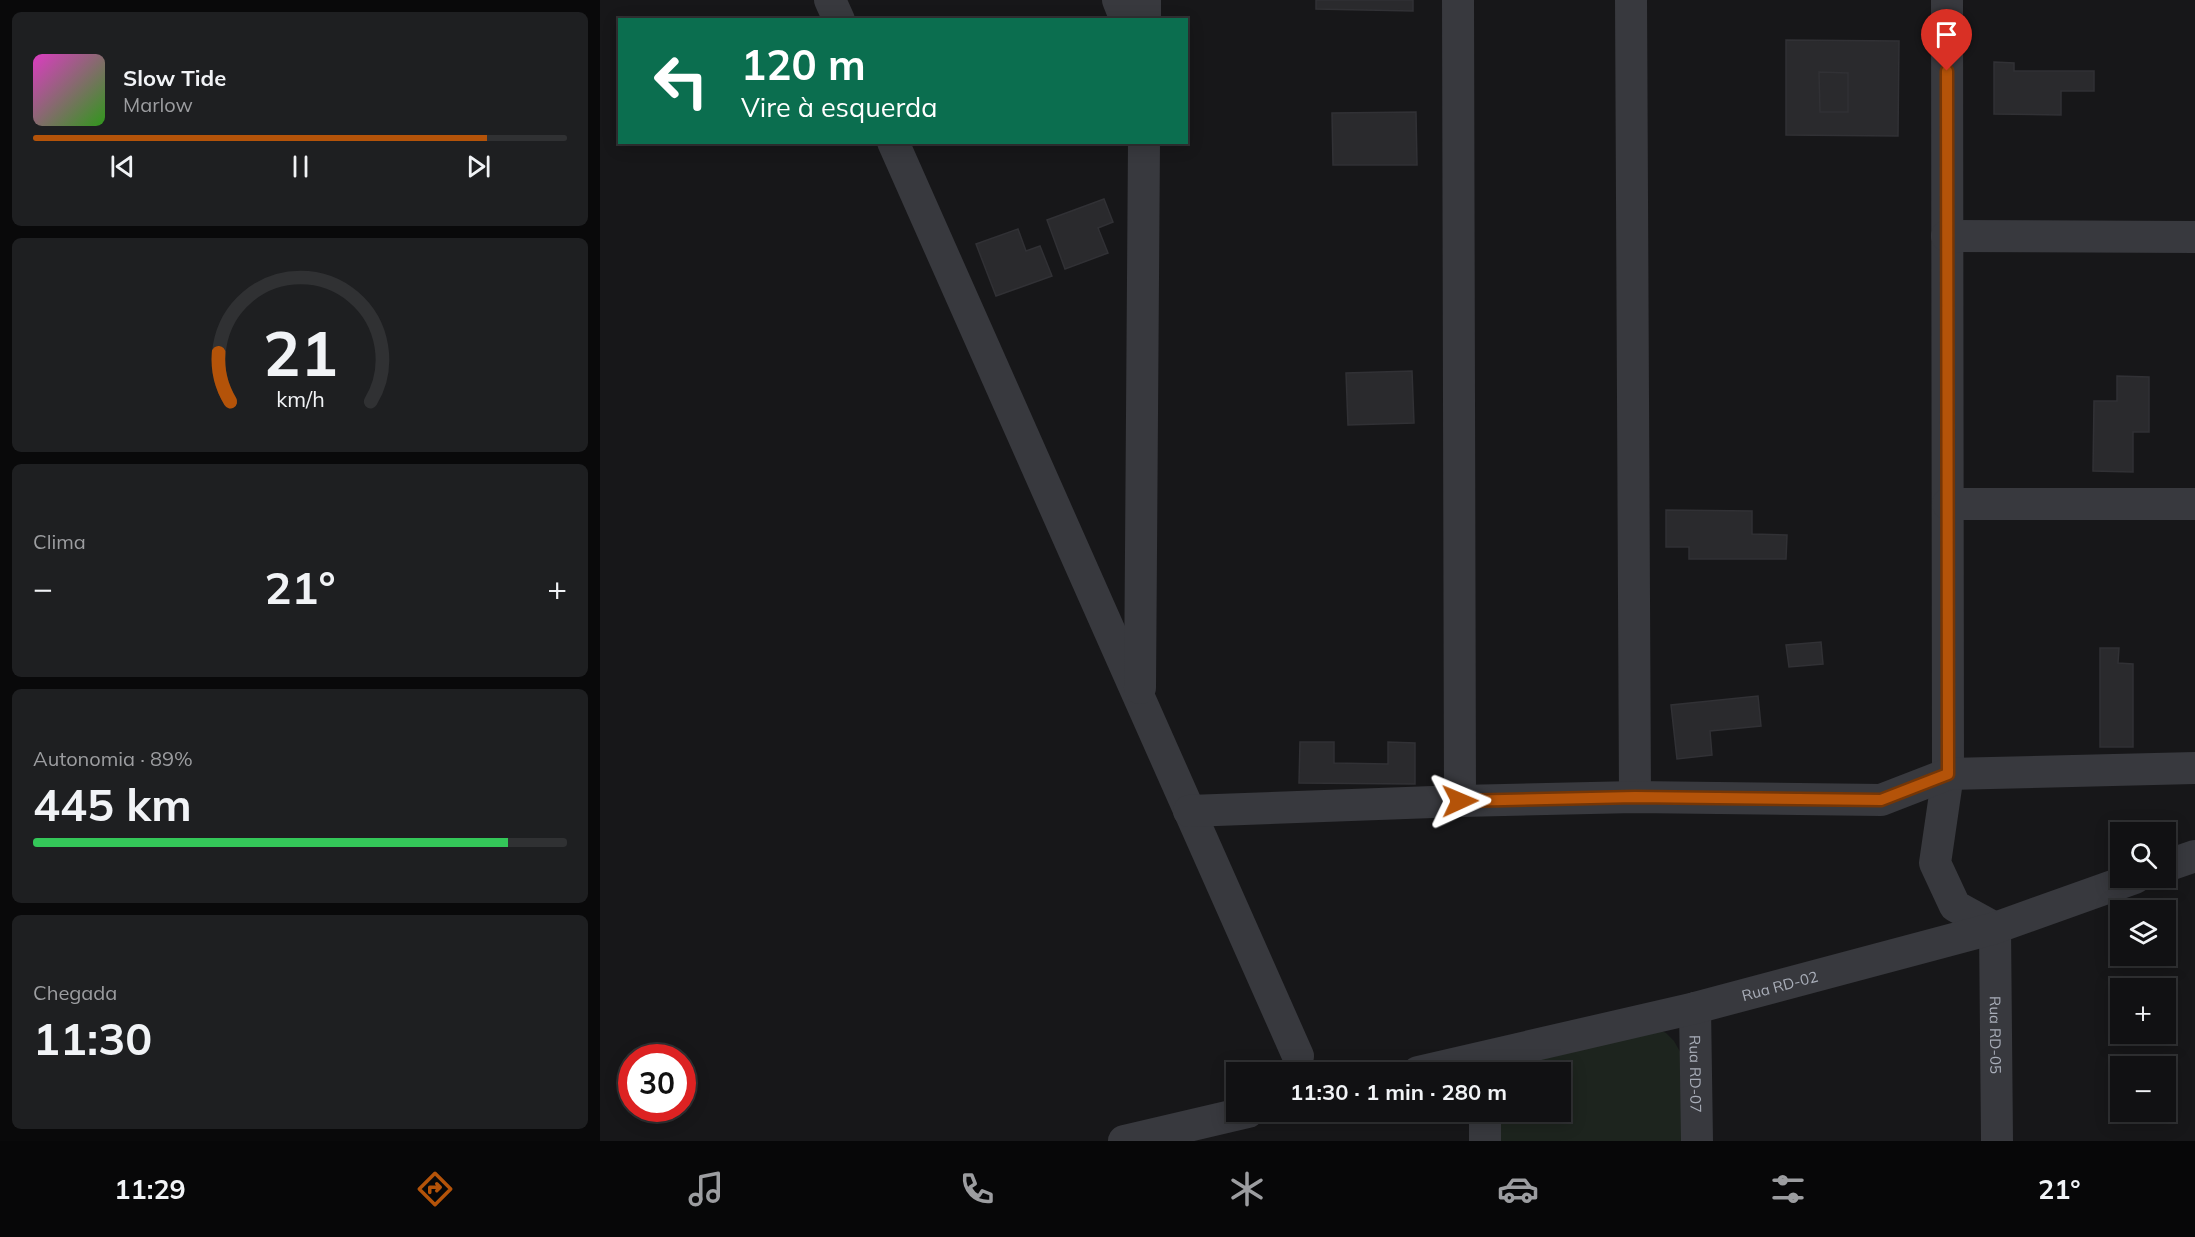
<!DOCTYPE html>
<html lang="pt">
<meta charset="utf-8">
<style>
body{margin:0;font-family:Mulish,sans-serif;background:#1e1f21;color:#f1f3f6;height:100vh;display:flex;flex-direction:column;font-size:22px;white-space:nowrap}
*{box-sizing:border-box;margin:0}
p{font-size:20px;color:#9c9da0}
.icon{flex:none;width:33px;height:33px;fill:none;stroke:currentColor;stroke-width:2;stroke-linecap:round;stroke-linejoin:round}
.map{position:relative;flex:1;overflow:hidden}
.sheet{display:flex;flex-direction:column;gap:12px;padding:12px;background:#09090a;width:600px}
.sheet>*{flex:none}
.guide{position:absolute;left:18px;top:18px;width:570px;height:126px;border-radius:0px;box-shadow:0 3px 15px #0003,0 0 0 2px #303133;background:#0b6e4f;color:#fff;overflow:hidden}
.buttons{position:absolute;left:1510px;top:822px;display:grid;gap:12px}
.buttons a{display:grid;place-items:center;width:66px;height:66px;border-radius:0px;background:#111113;box-shadow:0 3px 15px #0003,0 0 0 2px #303133;font-size:30px}
.speed{position:absolute;left:18px;top:1044px;display:flex;gap:12px;font-size:30px;font-weight:700;text-align:center}
.speed>*{display:grid;place-content:center;width:78px;height:78px;border-radius:50%;background:#111113;box-shadow:0 3px 15px #0003,0 0 0 2px #303133;line-height:1}
.speed .limit{border:9px solid #d22;background:#fff;color:#111}
.pin{position:absolute;display:grid;place-items:center;width:51px;height:51px;color:#fff;margin:-62px -26px;border-radius:50% 50% 50% 0;rotate:-45deg;box-shadow:0 0 6px #0007}
.pin .icon{rotate:45deg}
.me{position:absolute;width:66px;margin:-33px;rotate:89deg;stroke-linejoin:round;filter:drop-shadow(0 0 4px #0008)}
.turn{display:flex;align-items:center;gap:21px;height:126px;padding:0 24px;font-size:27px}
.turn .icon{width:78px;height:78px;stroke-width:2.5}
.turn b{display:block;font-size:42px;line-height:51px}
.big{font-size:45px;font-weight:700;line-height:1.1}
.sheet .tile{flex:1;display:flex;flex-direction:column;justify-content:center;gap:9px;min-width:0;padding:0 21px;border-radius:9px;background:#1e1f21}
.sheet .dial{align-items:center;gap:0}
.dial svg{height:156px;overflow:visible;fill:none;stroke:#303133;stroke-width:7;stroke-linecap:round;text-anchor:middle}
.dial text{fill:#f1f3f6;stroke:none}
.song{display:flex;align-items:center;gap:18px}
.cover{width:72px;height:72px;border-radius:9px;background:linear-gradient(135deg,hsl(310 70% 55%),hsl(110 70% 35%))}
.played{height:6px;border-radius:3px;background:linear-gradient(90deg,#b45309 85%,#303133 85%)}
.keys{display:flex;justify-content:space-around;direction:ltr}
.heat{display:flex;justify-content:space-between;align-items:center;font-size:33px;direction:ltr}
.charge{height:9px;border-radius:4px;background:linear-gradient(90deg,#34c759 89%,#303133 0)}
.trip{position:absolute;left:626px;top:1062px;width:345px;height:60px;border-radius:0px;background:#111113;box-shadow:0 3px 15px #0003,0 0 0 2px #303133;font-weight:700;line-height:60px;text-align:center}
.tabs{display:flex;height:96px;justify-content:space-around;align-items:center;background:#070708;color:#9c9da0}
.tabs .icon{width:42px;height:42px}
.tabs .current{color:#b45309}
.tabs b{font-size:27px;color:#f1f3f6}
main{display:flex;flex:1;min-height:0}
.map>svg:first-child{display:block}
.green{fill:#1d241e}
.building{fill:#2a2a2d;stroke:#313135;stroke-width:1.5;fill-rule:evenodd}
.lines{fill:none;stroke-linecap:round;stroke-linejoin:round}
.street{stroke:#38393e;stroke-width:32}
.route-casing{stroke:#753606;stroke-width:15}
.route{stroke:#b45309;stroke-width:10}
.labels{text-anchor:middle;dominant-baseline:central;stroke-width:6;stroke-linejoin:round;paint-order:stroke}
.street-label{font-size:15px;fill:#a9aeb9;stroke:#121214}
</style>
<main>
<section class="sheet">
<div class="tile">
<div class="song"><i class="cover"></i><div><b>Slow Tide</b><p>Marlow</p></div></div>
<div class="played"></div>
<div class="keys"><svg class="icon" aria-label="previous" viewBox="0 0 24 24"><path d="M18 5L8 12l10 7zM5 5v14"/></svg><svg class="icon" aria-label="pause" viewBox="0 0 24 24"><path d="M8 5v14M16 5v14"/></svg><svg class="icon" aria-label="next" viewBox="0 0 24 24"><path d="M6 5l10 7-10 7zM19 5v14"/></svg></div>
</div>
<div class="tile dial"><svg viewBox="0 0 100 80">
<path d="M14 69A42 42 0 1 1 86 69"/>
<path d="M14 69A42 42 0 0 1 8 44" stroke="#b45309"/>
<text x="50" y="56" font-size="32" font-weight="700">21</text>
<text x="50" y="72" font-size="11">km/h</text>
</svg></div>
<div class="tile"><p>Clima</p>
<div class="heat"><a>−</a><b class="big">21°</b><a>+</a></div>
</div>
<div class="tile"><p>Autonomia · 89%</p><b class="big">445 km</b><div class="charge"></div></div>
<div class="tile"><p>Chegada</p><b class="big">11:30</b></div>
</section>
<div class="map">
<svg width="1595" height="1141" viewBox="0 0 1595 1141">
<rect width="100%" height="100%" fill="#171719"/>
<path class="green" d="M1056 1028 1066 1033 1074 1041 1082 1055V1141H898L897 1112H960V1072H903L912 1060Z"/>
<path class="building" d="M716 0H813V11L716 9Z
M1186 40 1299 41 1298 136 1186 135ZM1219 72 1248 73V112H1220Z
M1394 62 1414 63V71H1494V91H1461V115L1394 114Z
M1219 72 1248 73V112H1220Z
M816 112 817 165H733L732 113Z
M504 199 513 222 498 228 508 253 465 269 447 220Z
M418 229 426 251 440 246 452 276 396 296 376 244Z
M812 371 814 423 748 425 746 373Z
M1517 376 1549 377V432H1533V472L1493 471 1494 401H1517Z
M1066 510 1152 511V534L1187 535 1186 559H1089V547H1066Z
M1221 642 1223 664 1189 667 1186 645Z
M1500 648H1519L1518 663 1533 664V747H1500Z
M1158 696 1161 726 1110 731 1112 755 1077 759 1071 705Z
M700 742H734V763L788 764V742L815 743V784L699 783Z"/>
<g class="lines">
<g class="street">
<path d="M230 0 239 20"/>
<path d="M518 0 526 20"/>
<path d="M858 0 860 801"/>
<path d="M1031 0 1035 797"/>
<path id="s1" d="M1347 0 1348 774 1335 863 1355 906 1395 928 1397 1141"/>
<path d="M545 20V0"/>
<path d="M293 142 698 1056"/>
<path d="M1347 236 1595 237"/>
<path d="M1348 504H1595"/>
<path d="M540 688 544 142"/>
<path d="M589 811 860 801 1035 797 1281 800 1348 774 1595 768"/>
<path d="M1566 866 1595 856"/>
<path id="s2" d="M1095 1008 1097 1141"/>
<path id="s3" d="M818 1072 1095 1008 1395 928 1535 878"/>
<path d="M885 1112V1141"/>
<path d="M524 1141 648 1112"/>
</g>
</g>
<g class="lines">
<g class="route-casing">
<path id="route" d="M860 801 1035 797 1281 800 1348 774 1347 71"/>
</g>
<use href="#route" class="route"/>
</g>
<g class="labels">
<g class="street-label">
<text stroke="none"><textPath href="#s3" startOffset="372">Rua RD-02</textPath></text>
<text stroke="none"><textPath href="#s1" startOffset="1064">Rua RD-05</textPath></text>
<text stroke="none"><textPath href="#s2" startOffset="66">Rua RD-07</textPath></text>
</g>
</g>
</svg>
<div class="buttons">
<a><svg class="icon" aria-label="search" viewBox="0 0 24 24"><circle cx="10" cy="10" r="6"/><path d="M15 15l6 6"/></svg></a>
<a><svg class="icon" aria-label="layers" viewBox="0 0 24 24"><path d="M12 4l9 5-9 5-9-5zM3 14l9 5 9-5"/></svg></a>
<a>+</a>
<a>−</a>
</div>
<div class="speed"><div class="limit">30</div></div>
<div class="pin" style="left:1347px;top:71px;background:#d93025"><svg class="icon" aria-label="arrive" viewBox="0 0 24 24"><path d="M6 21V4h12l-3 4 3 4H6"/></svg></div>
<svg class="me" style="left:860px;top:801px" viewBox="-20 -20 40 40"><path d="M0-17L14 15 0 8-14 15z" fill="#b45309" stroke="#fff" stroke-width="4"/></svg>
<div class="trip">11:30 · 1 min · 280 m</div>
<div class="guide">
<div class="turn"><svg class="icon" aria-label="left" viewBox="0 0 24 24"><path d="M17 20v-9H6M10 6l-5 5 5 5"/></svg><div><b>120 m</b>Vire à esquerda</div></div>
</div>
</div>
</main>
<nav class="tabs">
<b>11:29</b>
<svg class="icon current" aria-label="directions" viewBox="0 0 24 24"><path d="M12 3l9 9-9 9-9-9zM9 14v-3h6M13 9l2 2-2 2"/></svg>
<svg class="icon" aria-label="music" viewBox="0 0 24 24"><path d="M9 18V5l10-2v13"/><circle cx="6" cy="18" r="3"/><circle cx="16" cy="16" r="3"/></svg>
<svg class="icon" aria-label="phone" viewBox="0 0 24 24"><path d="M5 4h4l2 5-3 2q2 4 5 5l2-3 5 2v4C11 20 4 13 5 4z"/></svg>
<svg class="icon" aria-label="climate" viewBox="0 0 24 24"><path d="M12 3v18M4 7l16 10M4 17L20 7"/></svg>
<svg class="icon" aria-label="car" viewBox="0 0 24 24"><path d="M5 17H2v-5l4-1 3-4h7l3 4 3 1v5h-3M9 17h6M6 11h13"/><circle cx="7" cy="17" r="2"/><circle cx="17" cy="17" r="2"/></svg>
<svg class="icon" aria-label="filters" viewBox="0 0 24 24"><path d="M4 7h16M4 17h16"/><circle cx="9" cy="7" r="2"/><circle cx="15" cy="17" r="2"/></svg>
<b>21°</b>
</nav>
